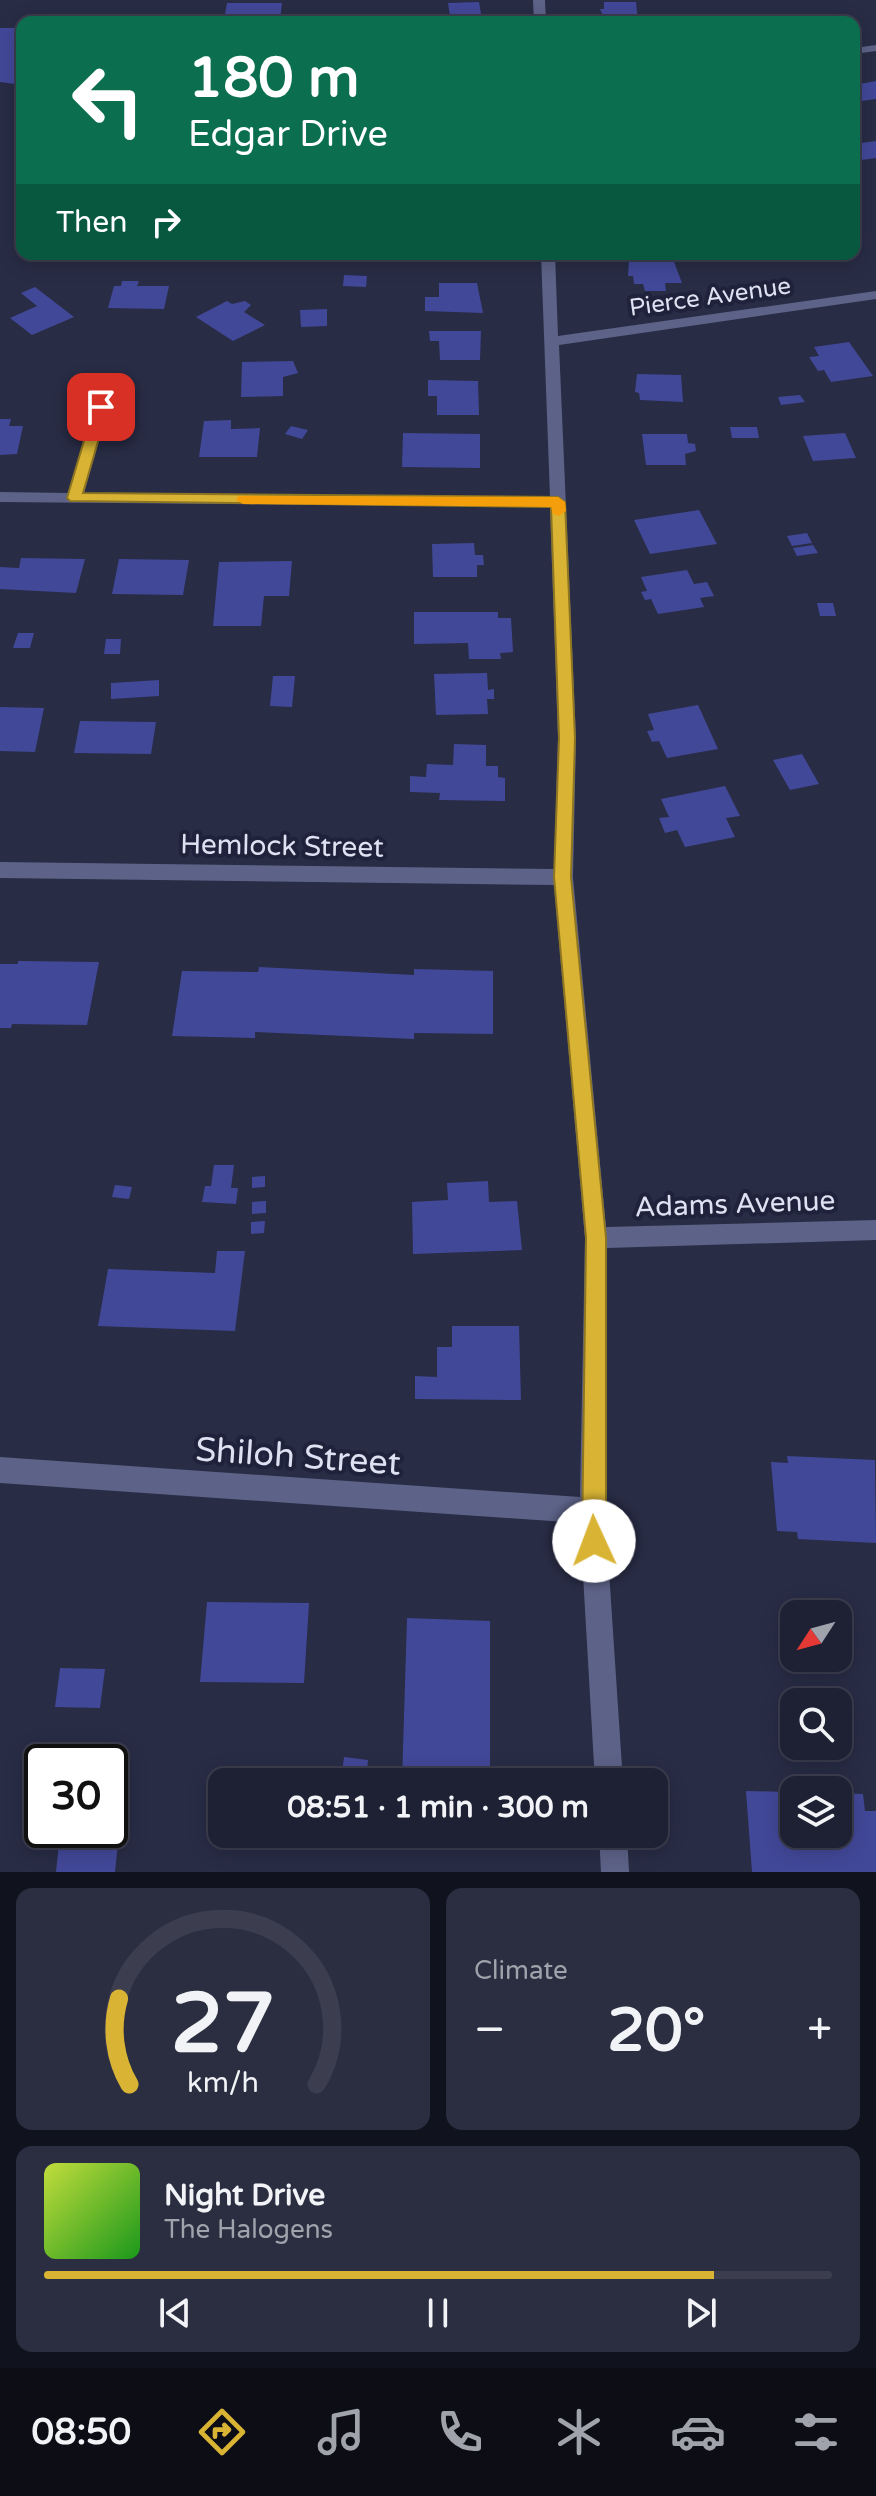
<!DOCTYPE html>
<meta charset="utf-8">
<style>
body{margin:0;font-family:"Varela Round",sans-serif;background:#2b2e40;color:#f1f3f6;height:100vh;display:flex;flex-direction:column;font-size:30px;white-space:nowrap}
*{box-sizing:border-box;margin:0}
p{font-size:26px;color:#a1a3ac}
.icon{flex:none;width:44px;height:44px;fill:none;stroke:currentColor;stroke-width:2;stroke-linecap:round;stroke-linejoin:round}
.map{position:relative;height:1872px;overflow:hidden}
.side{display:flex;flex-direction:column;gap:16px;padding:16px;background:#10121d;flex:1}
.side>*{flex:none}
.guide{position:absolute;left:16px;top:16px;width:844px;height:244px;border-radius:16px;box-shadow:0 4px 20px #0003,0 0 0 2px #3c3e4f;background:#0b6e4f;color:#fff;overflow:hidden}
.needle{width:52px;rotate:234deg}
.tools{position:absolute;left:780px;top:1600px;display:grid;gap:16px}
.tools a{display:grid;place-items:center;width:72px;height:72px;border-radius:16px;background:#1e2134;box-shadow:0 4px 20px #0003,0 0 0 2px #3c3e4f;font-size:40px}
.speed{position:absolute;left:24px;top:1744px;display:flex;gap:16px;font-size:40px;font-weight:700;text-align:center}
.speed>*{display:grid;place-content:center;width:104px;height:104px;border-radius:50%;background:#1e2134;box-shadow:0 4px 20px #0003,0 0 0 2px #3c3e4f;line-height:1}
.speed .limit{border:4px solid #111;border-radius:12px;background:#fff;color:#111}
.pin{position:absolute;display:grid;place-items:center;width:68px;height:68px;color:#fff;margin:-34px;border-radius:16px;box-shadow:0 4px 12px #0006}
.me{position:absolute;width:88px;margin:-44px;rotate:358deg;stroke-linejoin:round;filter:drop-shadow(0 0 6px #0008)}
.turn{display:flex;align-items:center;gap:28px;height:168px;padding:0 40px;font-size:36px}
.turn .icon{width:104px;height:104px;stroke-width:2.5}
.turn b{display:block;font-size:56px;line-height:68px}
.then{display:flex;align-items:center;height:76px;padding:0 40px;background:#0003;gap:16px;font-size:30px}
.big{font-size:60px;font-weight:800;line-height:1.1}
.side .tile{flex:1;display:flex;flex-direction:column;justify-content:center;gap:12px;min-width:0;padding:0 28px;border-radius:16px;background:#2b2e40}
.side .dial{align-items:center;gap:0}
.dial svg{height:208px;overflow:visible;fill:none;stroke:#3c3e4f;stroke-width:7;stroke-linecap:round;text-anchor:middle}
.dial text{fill:#f1f3f6;stroke:none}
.song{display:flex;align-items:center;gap:24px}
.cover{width:96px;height:96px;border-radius:12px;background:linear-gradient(135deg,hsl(70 70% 55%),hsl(120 70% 35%))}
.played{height:8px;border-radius:4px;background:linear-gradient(90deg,#d9b434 85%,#3c3e4f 85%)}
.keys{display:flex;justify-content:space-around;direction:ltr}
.heat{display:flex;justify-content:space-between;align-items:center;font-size:44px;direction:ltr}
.side .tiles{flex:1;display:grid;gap:16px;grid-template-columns:1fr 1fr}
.tile:last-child{grid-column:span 2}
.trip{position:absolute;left:208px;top:1768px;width:460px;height:80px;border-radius:16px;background:#1e2134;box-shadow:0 4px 20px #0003,0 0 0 2px #3c3e4f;font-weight:800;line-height:80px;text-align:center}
.dock{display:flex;height:128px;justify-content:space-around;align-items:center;background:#0c0d15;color:#a1a3ac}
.dock .icon{width:56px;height:56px}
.dock .selected{color:#d9b434}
.dock b{font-size:36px;color:#f1f3f6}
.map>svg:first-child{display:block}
.building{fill:#424898}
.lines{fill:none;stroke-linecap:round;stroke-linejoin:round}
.minor{fill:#5d6388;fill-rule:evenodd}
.route{fill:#d9b434;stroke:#8d7522;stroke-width:2}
.slow{fill:#f59e0b}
.labels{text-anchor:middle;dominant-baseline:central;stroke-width:8;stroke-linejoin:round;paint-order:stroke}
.far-street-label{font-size:24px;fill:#dde1f1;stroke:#1e223a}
.street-label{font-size:28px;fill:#dde1f1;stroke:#1e223a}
.near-street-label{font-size:34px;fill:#dde1f1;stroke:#1e223a}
</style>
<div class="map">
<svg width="876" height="1872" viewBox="0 0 876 1872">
<rect width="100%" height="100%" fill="#282c45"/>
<path class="building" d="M479 2 482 20 451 22 448 3Z
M604 2H636L638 22 605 20 600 9H604Z
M227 3H282L280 20H224Z
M0 28H20L17 36H22V85L0 82Z
M876 81V99L862 101 854 93V85Z
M876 141V158L861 160 854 152V144Z
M673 259 682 283H665L666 291H645L643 284H634L633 276H628L629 260Z
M344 275 367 276 366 287 343 286Z
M122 281H139L137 286H169L164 309 108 308 114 286H121Z
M439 283H477L483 313 425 311V297H439Z
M35 287 74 317 32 335 10 318 37 306 21 293Z
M227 301 232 304 245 301 251 305 244 312 265 325 233 341 196 317Z
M327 309V326L301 327 300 310Z
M429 331H481L480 360H440L439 341H430Z
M849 342 873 376 831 382 824 370 818 371 809 357 819 356 814 347Z
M293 361 298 373 283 377V396L241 397 242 362Z
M637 374 681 375 683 402 640 400 639 393 635 392Z
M428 380 478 381 479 415H437V396H428Z
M800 395 805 402 781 405 778 397Z
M0 419H11L9 426H23L17 454 0 455Z
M231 420V429L260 428 257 457H199L204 421Z
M291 426 308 430 302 439 285 434Z
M730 427H757L759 438H732Z
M403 433 480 434V468L402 467Z
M845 433 856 458 813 461 803 436Z
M642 434H687L688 443 695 444 696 451 685 454 686 465H646Z
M699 510 717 544 650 554 634 520Z
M807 533 812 543 792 546 787 536Z
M474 543 475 555H483L484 565H477V577H433L432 544Z
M813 545 818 553 797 556 793 548Z
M21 558 85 559 76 593 0 589V567L19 568Z
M119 559 189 560 183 595 112 594Z
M292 561 289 596H264L261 626H213L219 562Z
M687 570 694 584 707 582 714 596 700 598 704 607 658 614 651 599 645 600 641 592 647 591 641 577Z
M817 603H833L836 616H820Z
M414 612H498V618H511L513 652 500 653 501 659H469L468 643 414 644Z
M18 633H34L30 648H13Z
M106 639H121L120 654H104Z
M487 673 488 690 494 689V699H487L488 714 436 715 434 674Z
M273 676H295L292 707 270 706Z
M159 680V696L111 699V683Z
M698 705 718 749 667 758 659 741 652 742 647 731 654 730 648 714Z
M0 707 44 708 35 752 0 751Z
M80 721 156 722 151 754 74 753Z
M454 744 486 745V766H498V777L505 778V801L439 800 440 793 410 792V776L426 777 427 764 453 765Z
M802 754 819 784 790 790 773 760Z
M725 786 740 816 726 818 735 837 685 847 677 830 665 833 659 818 669 817 661 799Z
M18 961 99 962 87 1025 12 1024 11 1028H0V964H18Z
M259 967 414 975V969L493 971V1034L414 1033V1039L255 1032V1038L172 1036 182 971 258 972Z
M214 1165H234L231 1188H238L236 1204 202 1202 205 1186H211Z
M265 1176V1187L252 1188V1177Z
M488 1181 489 1202 517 1201 522 1250 413 1254 412 1202 448 1200 447 1183Z
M115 1185 132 1187 129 1199 112 1197Z
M266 1201V1213L252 1214V1202Z
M265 1221 264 1233 251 1234V1222Z
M217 1251H245L235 1331 98 1326 108 1269 215 1273Z
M452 1326H519L521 1400 415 1399V1376L437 1377V1347H452Z
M787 1456 875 1460 876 1543 798 1539 797 1532 777 1531 771 1462 788 1463Z
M207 1602 309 1603 304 1683 200 1682Z
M407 1618 490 1621V1782H402Z
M60 1668 105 1669 100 1708 55 1707Z
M344 1757 368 1760 366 1782H341Z
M746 1791 794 1792V1834H838V1793L863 1794 865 1811H876V1872H752Z
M118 1843 115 1872H56L59 1844Z"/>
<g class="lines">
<path class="minor" d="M533 0H545L546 22H534Z
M876 45V51L854 54V48Z
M541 254H555L558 336 876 291V299L559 345 576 738 573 877 606 1227 876 1220V1240L607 1248 605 1511 623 1782H595L580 1523 0 1483V1457L580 1497 585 1238 554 885 0 878V862L554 869 558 738 550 507 0 502V492L69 493 103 377 110 373 117 377 84 493 550 497Z
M599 1834H627L629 1872H601Z"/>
</g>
<path class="route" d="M101 403 108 407 83 493 558 497 565 502 575 738 571 877 606 1238V1541L602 1550 594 1553 586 1550 582 1541 586 1238 554 877 559 738 551 507 70 501 67 498 94 407Z"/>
<path class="slow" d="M238 496 558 497 565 502 566 511 559 516 553 514 551 507 243 504 236 500Z"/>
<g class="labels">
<g class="far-street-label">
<text transform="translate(710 297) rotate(-8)">Pierce Avenue</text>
</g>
<g class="street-label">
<text transform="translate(282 846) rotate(1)">Hemlock Street</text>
<text transform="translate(735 1204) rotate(-2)">Adams Avenue</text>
</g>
<g class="near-street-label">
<text transform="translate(298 1457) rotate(4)">Shiloh Street</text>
</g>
</g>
</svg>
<div class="tools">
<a><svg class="needle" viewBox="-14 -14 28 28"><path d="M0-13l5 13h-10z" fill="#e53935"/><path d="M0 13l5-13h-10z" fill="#a1a3ac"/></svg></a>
<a><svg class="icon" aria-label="search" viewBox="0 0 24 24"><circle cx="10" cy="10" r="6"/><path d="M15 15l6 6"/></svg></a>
<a><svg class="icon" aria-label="layers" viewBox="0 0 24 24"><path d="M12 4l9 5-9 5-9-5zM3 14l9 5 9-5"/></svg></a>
</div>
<div class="speed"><div class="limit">30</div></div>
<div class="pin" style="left:101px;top:407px;background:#d93025"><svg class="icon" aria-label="arrive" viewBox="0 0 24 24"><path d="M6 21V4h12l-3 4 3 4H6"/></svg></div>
<svg class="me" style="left:594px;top:1541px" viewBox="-20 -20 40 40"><circle r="19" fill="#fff"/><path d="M0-13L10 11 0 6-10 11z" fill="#d9b434"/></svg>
<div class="trip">08:51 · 1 min · 300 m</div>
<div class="guide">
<div class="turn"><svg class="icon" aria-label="left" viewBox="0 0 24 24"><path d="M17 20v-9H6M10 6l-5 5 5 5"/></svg><div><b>180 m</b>Edgar Drive</div></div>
<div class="then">Then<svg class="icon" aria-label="right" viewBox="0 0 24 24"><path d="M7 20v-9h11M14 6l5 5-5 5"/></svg></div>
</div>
</div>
<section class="side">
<div class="tiles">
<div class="tile dial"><svg viewBox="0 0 100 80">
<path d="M14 69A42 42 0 1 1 86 69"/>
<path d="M14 69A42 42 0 0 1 10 36" stroke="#d9b434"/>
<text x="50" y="56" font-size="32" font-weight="700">27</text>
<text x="50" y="72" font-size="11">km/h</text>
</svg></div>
<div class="tile"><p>Climate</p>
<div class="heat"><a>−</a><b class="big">20°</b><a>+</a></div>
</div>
<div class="tile">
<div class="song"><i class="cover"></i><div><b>Night Drive</b><p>The Halogens</p></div></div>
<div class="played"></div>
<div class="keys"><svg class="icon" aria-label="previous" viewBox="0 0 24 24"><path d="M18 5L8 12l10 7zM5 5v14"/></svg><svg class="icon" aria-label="pause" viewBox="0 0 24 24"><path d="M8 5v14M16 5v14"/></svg><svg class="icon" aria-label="next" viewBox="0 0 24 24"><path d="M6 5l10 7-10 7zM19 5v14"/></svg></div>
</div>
</div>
</section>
<nav class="dock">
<b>08:50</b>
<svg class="icon selected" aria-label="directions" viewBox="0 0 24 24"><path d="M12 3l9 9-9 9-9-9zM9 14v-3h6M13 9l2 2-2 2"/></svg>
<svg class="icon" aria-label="music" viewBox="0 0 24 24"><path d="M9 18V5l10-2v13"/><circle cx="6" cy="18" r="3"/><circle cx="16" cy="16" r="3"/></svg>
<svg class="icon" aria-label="phone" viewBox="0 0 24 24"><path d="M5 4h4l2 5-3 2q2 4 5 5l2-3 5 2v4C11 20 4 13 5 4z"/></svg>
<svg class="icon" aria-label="climate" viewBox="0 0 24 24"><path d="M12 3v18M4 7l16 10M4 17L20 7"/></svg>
<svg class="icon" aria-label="car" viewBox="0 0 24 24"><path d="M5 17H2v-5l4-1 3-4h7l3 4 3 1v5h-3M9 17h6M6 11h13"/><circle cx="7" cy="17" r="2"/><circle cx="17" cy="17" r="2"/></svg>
<svg class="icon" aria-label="filters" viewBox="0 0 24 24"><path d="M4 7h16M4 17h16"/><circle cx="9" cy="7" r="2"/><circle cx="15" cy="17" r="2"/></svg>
</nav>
